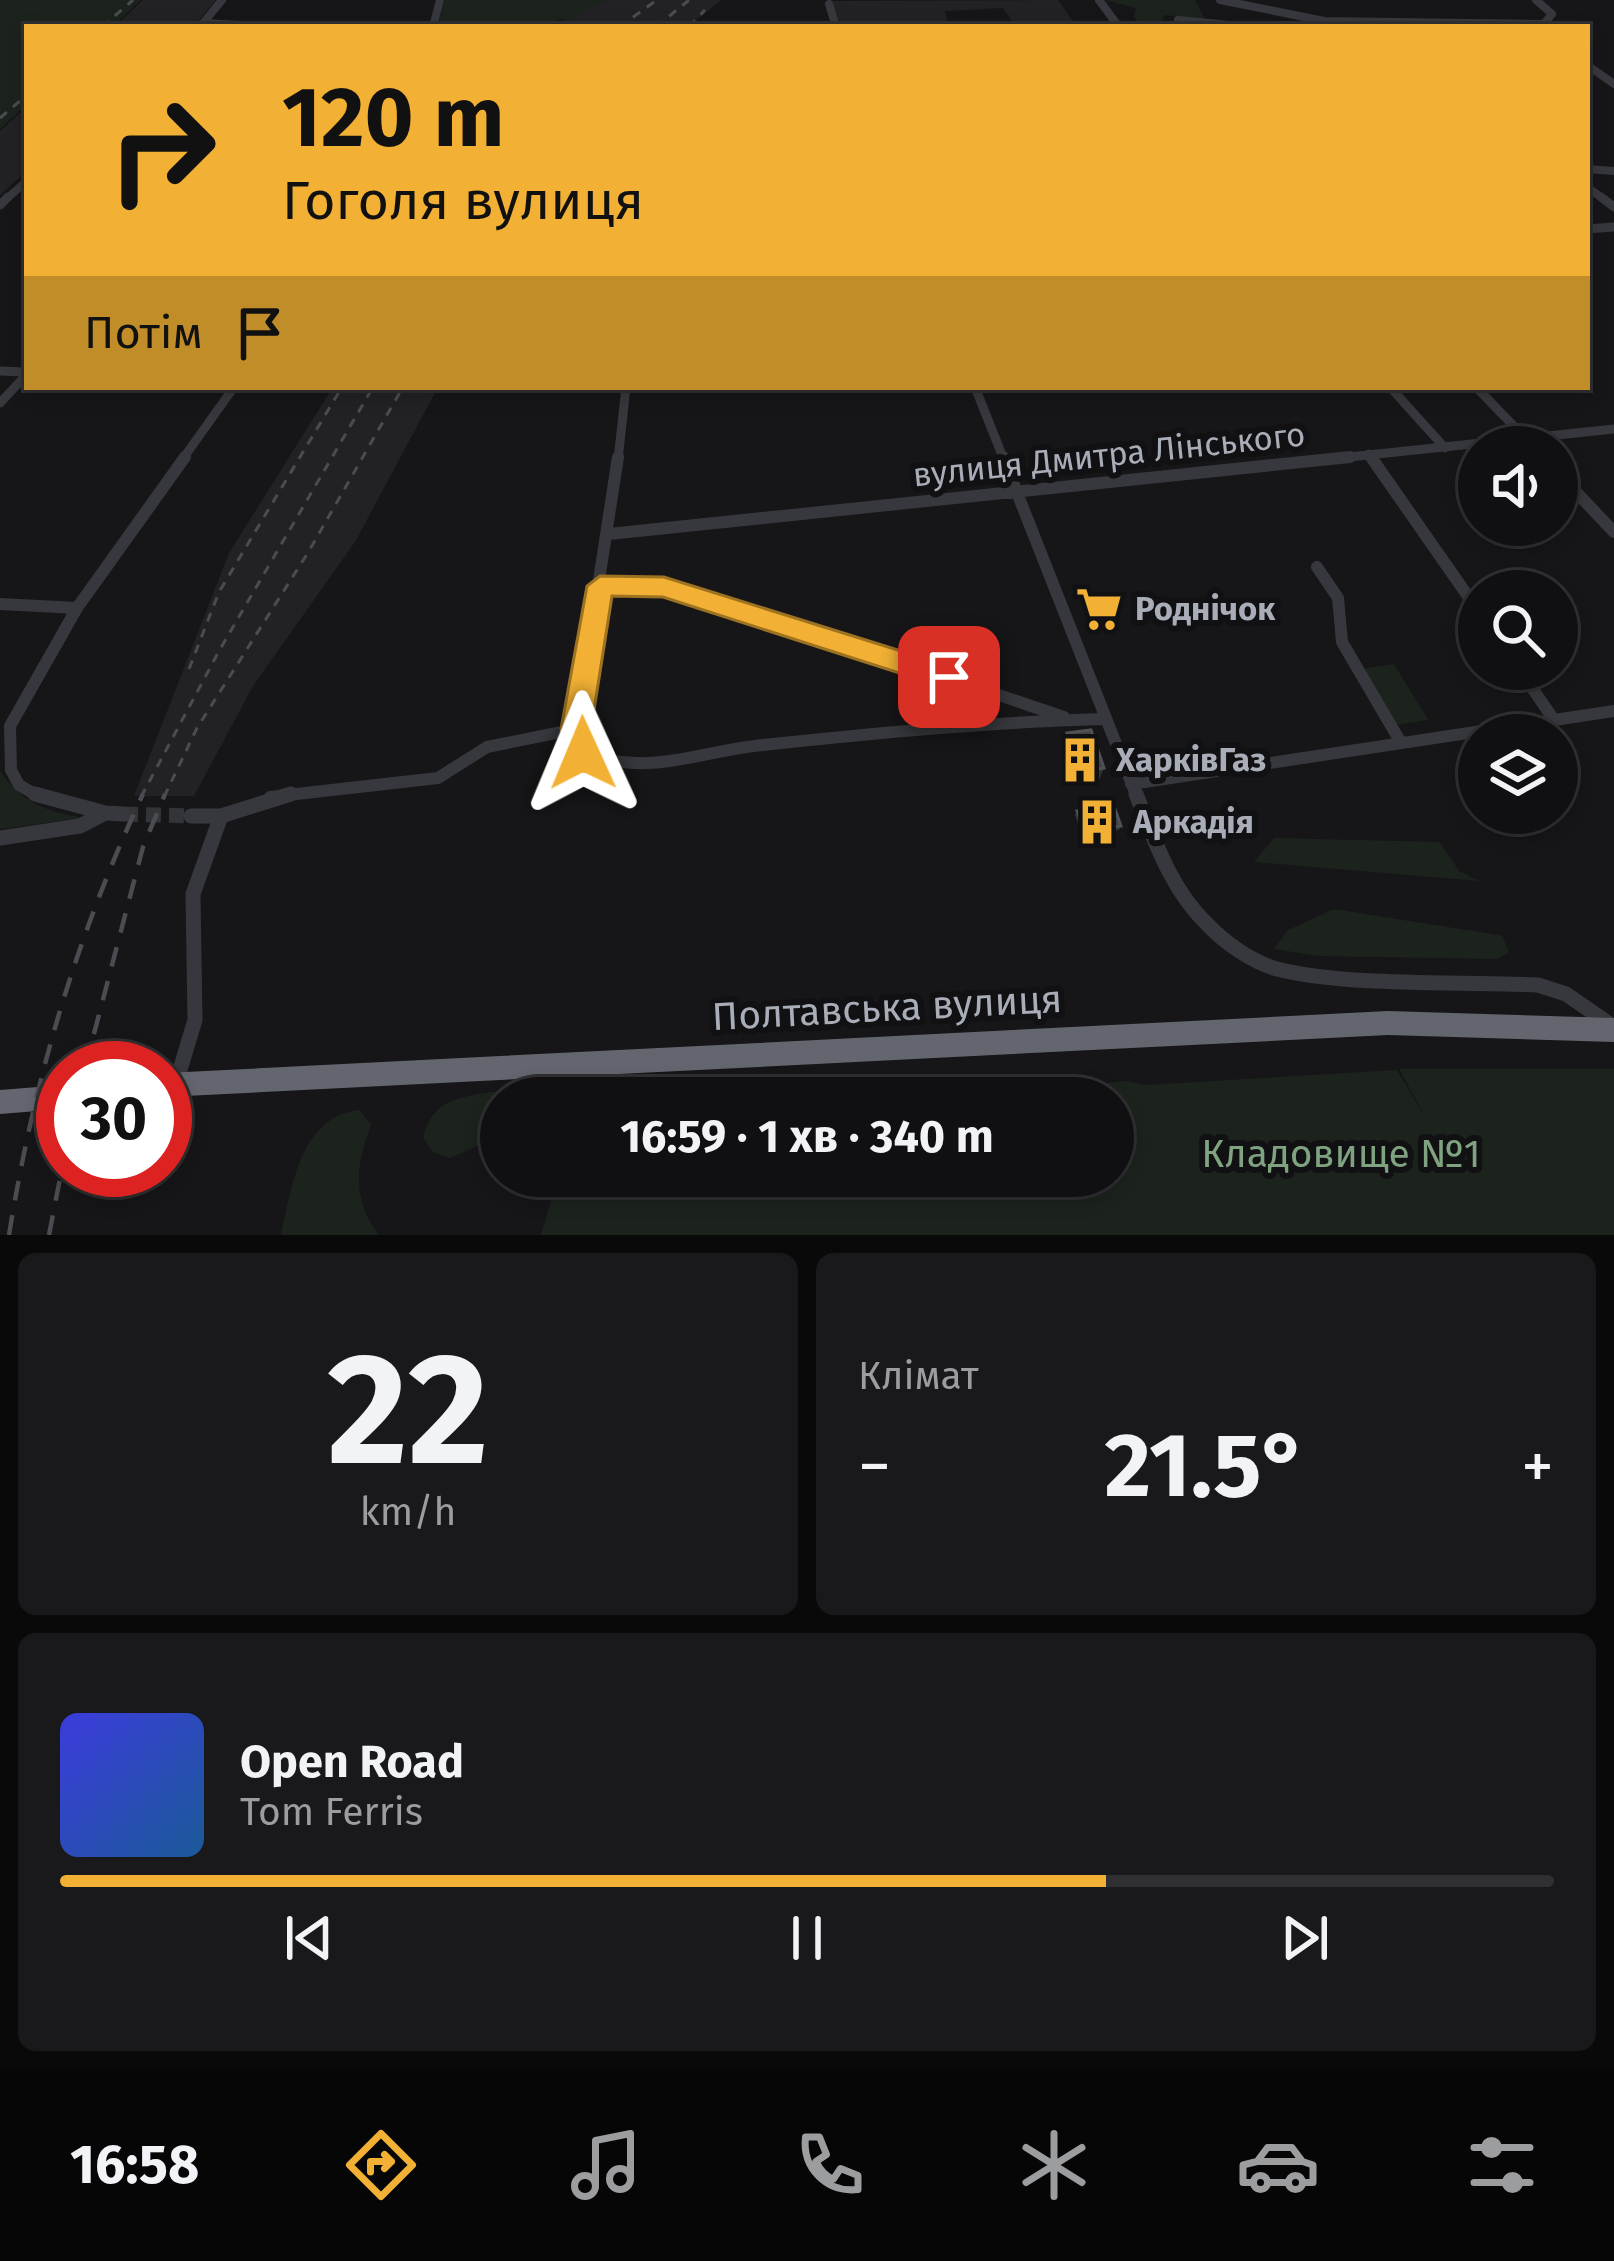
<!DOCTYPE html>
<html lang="uk">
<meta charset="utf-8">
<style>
body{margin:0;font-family:"Fira Sans",sans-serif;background:#19191b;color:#f1f3f6;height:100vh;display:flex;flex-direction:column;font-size:45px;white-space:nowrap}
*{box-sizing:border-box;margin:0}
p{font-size:39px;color:#9c9d9f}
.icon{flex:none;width:66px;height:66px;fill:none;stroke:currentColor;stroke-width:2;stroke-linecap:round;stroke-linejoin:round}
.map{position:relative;height:1235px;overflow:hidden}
.side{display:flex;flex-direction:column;gap:18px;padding:18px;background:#09090a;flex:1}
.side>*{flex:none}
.top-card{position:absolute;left:24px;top:24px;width:1566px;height:366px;border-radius:0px;box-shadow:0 6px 18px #0003,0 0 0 3px #303032;background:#f2b134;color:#111;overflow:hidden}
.tools{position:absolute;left:1458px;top:426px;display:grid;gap:24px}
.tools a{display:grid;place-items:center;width:120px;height:120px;border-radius:50%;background:#101012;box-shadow:0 6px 18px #0003,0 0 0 3px #303032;font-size:60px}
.speed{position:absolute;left:36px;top:1041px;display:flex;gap:24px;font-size:60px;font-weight:700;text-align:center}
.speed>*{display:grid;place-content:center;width:156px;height:156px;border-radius:50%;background:#101012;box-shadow:0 6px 18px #0003,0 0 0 3px #303032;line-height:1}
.speed .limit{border:18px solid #d22;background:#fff;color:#111}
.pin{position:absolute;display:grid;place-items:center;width:102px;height:102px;color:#fff;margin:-51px;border-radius:24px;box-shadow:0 6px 18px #0006}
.me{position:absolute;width:132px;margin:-66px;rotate:359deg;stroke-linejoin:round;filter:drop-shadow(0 0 9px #0008)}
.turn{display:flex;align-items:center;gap:42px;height:252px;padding:0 60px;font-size:54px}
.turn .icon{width:156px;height:156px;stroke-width:2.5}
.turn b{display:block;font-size:84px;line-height:102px}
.then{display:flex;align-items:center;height:114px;padding:0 60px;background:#0003;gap:24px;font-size:45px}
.big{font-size:90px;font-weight:700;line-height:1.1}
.side .card{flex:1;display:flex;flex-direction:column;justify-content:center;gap:18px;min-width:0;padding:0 42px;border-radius:18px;background:#19191b}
.side .dial{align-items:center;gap:0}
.dial b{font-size:156px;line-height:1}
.song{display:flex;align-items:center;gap:36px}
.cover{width:144px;height:144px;border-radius:18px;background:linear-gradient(135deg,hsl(240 70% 55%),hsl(210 70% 35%))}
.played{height:12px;border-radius:6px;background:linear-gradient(90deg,#f2b134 70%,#303032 70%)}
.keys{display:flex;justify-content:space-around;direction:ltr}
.heat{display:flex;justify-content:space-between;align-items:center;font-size:66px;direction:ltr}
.side .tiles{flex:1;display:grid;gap:18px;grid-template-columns:1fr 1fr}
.card:last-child{grid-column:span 2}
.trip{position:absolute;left:480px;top:1077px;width:654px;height:120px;border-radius:60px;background:#101012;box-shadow:0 6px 18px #0003,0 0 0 3px #303032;font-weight:700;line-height:120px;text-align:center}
.dock{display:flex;height:192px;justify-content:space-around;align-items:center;background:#060607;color:#9c9d9f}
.dock .icon{width:84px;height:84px}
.dock .selected{color:#f2b134}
.dock b{font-size:54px;color:#f1f3f6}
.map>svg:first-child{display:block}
.built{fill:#222225}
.green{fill:#1c231d}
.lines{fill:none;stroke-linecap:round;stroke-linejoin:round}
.minor-tunnel{stroke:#333438;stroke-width:15;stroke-dasharray:15 8;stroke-linecap:butt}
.minor-far3{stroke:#37383d;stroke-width:8}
.minor-far2{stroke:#37383d;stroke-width:9}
.minor-far1{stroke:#37383d;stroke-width:12}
.minor{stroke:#37383d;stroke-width:15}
.highway{fill:#63666e;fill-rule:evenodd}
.rail-far1{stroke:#4a4c52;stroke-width:3;stroke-dasharray:9 8;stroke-linecap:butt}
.rail{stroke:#4a4c52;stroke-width:4.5;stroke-dasharray:20 15;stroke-linecap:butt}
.wall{fill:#323236}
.building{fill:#3f3f44;stroke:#4f5156;stroke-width:3}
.route{fill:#f2b134;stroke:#9d7322;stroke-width:3}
.labels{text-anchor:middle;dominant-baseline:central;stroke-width:12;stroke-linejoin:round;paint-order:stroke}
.street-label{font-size:33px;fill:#a8adb8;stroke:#111113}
.poi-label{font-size:33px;font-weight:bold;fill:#a8adb8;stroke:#111113;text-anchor:start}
.near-street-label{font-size:39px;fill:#a8adb8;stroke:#111113}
.near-park-label{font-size:39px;fill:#7fa381;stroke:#111113}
</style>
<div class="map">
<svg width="1614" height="1235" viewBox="0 0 1614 1235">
<rect width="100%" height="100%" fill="#161618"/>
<path class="built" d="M143 0H216L193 27H114Z
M607 0H721L688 27H547Z
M1058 0 1077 27H1016L1003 8 945 11 949 27H842L828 1Z
M27 107V171L0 195V131Z
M333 387H438L355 542 253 686 194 796H134L229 553Z"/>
<path class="green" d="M0 0H141L112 27H27V104L0 129Z
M445 0H609L571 18 568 24 563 18 545 27H438Z
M1105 0H1195L1205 20 1164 15 1160 27H1143L1134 17 1136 8Z
M1394 664 1428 720 1395 725 1360 669Z
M0 771C20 802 48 812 84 818L0 829Z
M1274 838 1440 842 1459 871 1479 881 1254 862Z
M1334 909 1492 934 1502 936 1509 952 1497 959 1318 956 1274 949 1288 930Z
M1399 1069H1614V1235H541L558 1176H1113V1098H960L1126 1081 1146 1085 1397 1070 1429 1124Z
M489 1092H780V1098H501V1136L450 1158 433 1152 423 1137C434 1100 454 1099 489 1092Z
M360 1110 371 1125C356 1164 351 1199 379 1235H281C292 1187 300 1116 360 1110Z"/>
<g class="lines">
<path class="minor-tunnel" d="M123 814 191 816"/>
<path class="minor-far3" d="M1099 0 1119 27
M1220 0 1324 21 1544 24
M1536 0 1552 14 1544 24
M829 4 836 27
M1178 20 1250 27
M203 23 280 27
M200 27 222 0
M433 27 440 0
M1587 65 1614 84
M1587 169 1614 171
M1587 187 1605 200
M5 200 27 181"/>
<path class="minor-far2" d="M1601 197 1614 207
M0 205 8 197
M1587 229 1614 227
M0 371 27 372
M975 387 1004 460
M1390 387 1445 448
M1476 387 1534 447
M0 403 27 374
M1369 454 1373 460
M182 460 234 387
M618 460 626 387
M1321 460 1614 429"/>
<path class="minor-far1" d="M618 457 576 729 583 753C652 777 694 752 763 745 877 733 989 722 1103 719
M1003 457 1137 797
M1371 457 1479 612
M1557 472 1614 532
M609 534 1350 457
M1317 567 1338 598 1342 642 1400 741
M600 586 664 587 741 608 1064 717
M0 604 77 608
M1519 669 1552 717
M1131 784 1614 711
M40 797 19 785 11 770 10 726 77 608 185 457
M270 797 438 778 487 747 576 729"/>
<path class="minor" d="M35 794 105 813
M1136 794C1154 839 1171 890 1207 924 1225 943 1252 962 1277 969 1349 987 1461 981 1538 985L1566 994 1614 1027
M191 816H221L291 794
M0 838 80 826 105 813 123 814
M176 1083 195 1020 193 894 221 816"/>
<path class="highway" d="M1388 1011 1614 1018V1042L1388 1035 165 1097V1073Z
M63 1085V1109L0 1114V1090Z"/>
<path class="rail-far1" d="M102 27 133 0
M619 27 657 0
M656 27 689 0
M689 27 705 10
M0 118 27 95
M189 669 219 592 342 387
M141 797 219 651 373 387
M164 797 197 728 309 551 403 387"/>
<path class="rail" d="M85 1068 143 847 165 794
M9 1235C34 1080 76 937 143 794
M49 1235 63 1163"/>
</g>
<path class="wall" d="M1067 733 1104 768 1099 780 1076 783 1063 745Z
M1077 811 1121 826 1119 830 1082 835 1075 815Z"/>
<path class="building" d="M1091 730 1104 768 1081 772 1067 733Z
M1114 806 1121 826 1084 831 1077 811Z"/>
<path class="route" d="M600 576 664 577 949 666 959 669 963 677 959 686 949 689 663 597 612 596 591 729 598 753 594 762 583 766 572 762 561 729 587 586Z"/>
<defs>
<g id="supermarket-bare" transform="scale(3.6)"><path d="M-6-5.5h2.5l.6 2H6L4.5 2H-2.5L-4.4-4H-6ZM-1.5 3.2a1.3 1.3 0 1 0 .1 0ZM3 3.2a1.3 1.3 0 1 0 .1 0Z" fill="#f2b134" stroke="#111113" stroke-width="2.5" paint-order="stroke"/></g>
<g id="building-bare" transform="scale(3.6)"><path d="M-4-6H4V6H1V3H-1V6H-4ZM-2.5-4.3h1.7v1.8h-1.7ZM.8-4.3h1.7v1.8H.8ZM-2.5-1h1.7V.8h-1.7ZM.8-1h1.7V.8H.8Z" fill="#f2b134" stroke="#111113" stroke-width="2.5" paint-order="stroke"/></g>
</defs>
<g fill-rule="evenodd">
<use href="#supermarket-bare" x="1099" y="609"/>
<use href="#building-bare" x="1080" y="760"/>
<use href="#building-bare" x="1097" y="822"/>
</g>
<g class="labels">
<g class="street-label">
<text transform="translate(1109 455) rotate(-6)">вулиця Дмитра Лінського</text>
</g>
<g class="poi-label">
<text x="1135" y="609">Роднічок</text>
<text x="1116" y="760">ХарківГаз</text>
<text x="1133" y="822">Аркадія</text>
</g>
<g class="near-street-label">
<text transform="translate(887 1008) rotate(-3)">Полтавська вулиця</text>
</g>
<g class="near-park-label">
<text x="1341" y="1154">Кладовище №1</text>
</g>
</g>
</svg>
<div class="tools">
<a><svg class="icon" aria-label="sound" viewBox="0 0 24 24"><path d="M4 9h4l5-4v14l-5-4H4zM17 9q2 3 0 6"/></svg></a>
<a><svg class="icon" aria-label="search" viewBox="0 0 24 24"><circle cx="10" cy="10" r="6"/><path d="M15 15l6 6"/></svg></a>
<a><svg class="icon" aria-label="layers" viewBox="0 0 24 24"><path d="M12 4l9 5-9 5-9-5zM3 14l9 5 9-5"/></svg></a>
</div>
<div class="speed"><div class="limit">30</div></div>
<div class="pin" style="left:949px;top:677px;background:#d93025"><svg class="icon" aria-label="arrive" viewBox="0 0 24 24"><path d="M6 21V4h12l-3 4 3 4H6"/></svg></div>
<svg class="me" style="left:583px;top:753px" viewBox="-20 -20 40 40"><path d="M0-17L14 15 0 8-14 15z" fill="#f2b134" stroke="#fff" stroke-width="4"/></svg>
<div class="trip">16:59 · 1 хв · 340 m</div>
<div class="top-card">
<div class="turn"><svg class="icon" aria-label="right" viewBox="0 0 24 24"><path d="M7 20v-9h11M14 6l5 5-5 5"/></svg><div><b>120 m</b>Гоголя вулиця</div></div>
<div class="then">Потім<svg class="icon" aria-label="arrive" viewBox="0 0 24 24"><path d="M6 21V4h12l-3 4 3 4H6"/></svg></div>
</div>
</div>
<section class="side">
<div class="tiles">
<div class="card dial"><b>22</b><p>km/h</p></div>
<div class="card"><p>Клімат</p>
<div class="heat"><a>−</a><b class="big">21.5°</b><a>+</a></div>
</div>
<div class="card">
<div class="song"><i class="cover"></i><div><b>Open Road</b><p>Tom Ferris</p></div></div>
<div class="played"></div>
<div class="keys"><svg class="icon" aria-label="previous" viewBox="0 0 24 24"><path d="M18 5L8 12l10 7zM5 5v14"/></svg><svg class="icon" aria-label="pause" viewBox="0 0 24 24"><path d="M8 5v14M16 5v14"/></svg><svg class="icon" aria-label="next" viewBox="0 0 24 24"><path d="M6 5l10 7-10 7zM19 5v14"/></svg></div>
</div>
</div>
</section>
<nav class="dock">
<b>16:58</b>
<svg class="icon selected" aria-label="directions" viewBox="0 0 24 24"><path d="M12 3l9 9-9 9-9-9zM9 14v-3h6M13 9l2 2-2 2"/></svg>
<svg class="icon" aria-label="music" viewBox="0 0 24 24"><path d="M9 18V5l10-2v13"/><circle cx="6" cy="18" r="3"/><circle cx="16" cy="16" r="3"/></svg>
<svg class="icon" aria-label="phone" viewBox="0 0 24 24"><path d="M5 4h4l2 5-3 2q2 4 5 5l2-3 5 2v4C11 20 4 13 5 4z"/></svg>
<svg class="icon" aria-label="climate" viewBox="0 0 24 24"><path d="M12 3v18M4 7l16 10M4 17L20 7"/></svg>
<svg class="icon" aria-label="car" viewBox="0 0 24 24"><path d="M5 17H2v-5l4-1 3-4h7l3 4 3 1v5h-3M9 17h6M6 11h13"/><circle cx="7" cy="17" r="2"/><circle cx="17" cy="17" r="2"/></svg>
<svg class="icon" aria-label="filters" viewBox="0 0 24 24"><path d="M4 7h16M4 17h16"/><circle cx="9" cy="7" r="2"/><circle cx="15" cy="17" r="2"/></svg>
</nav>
